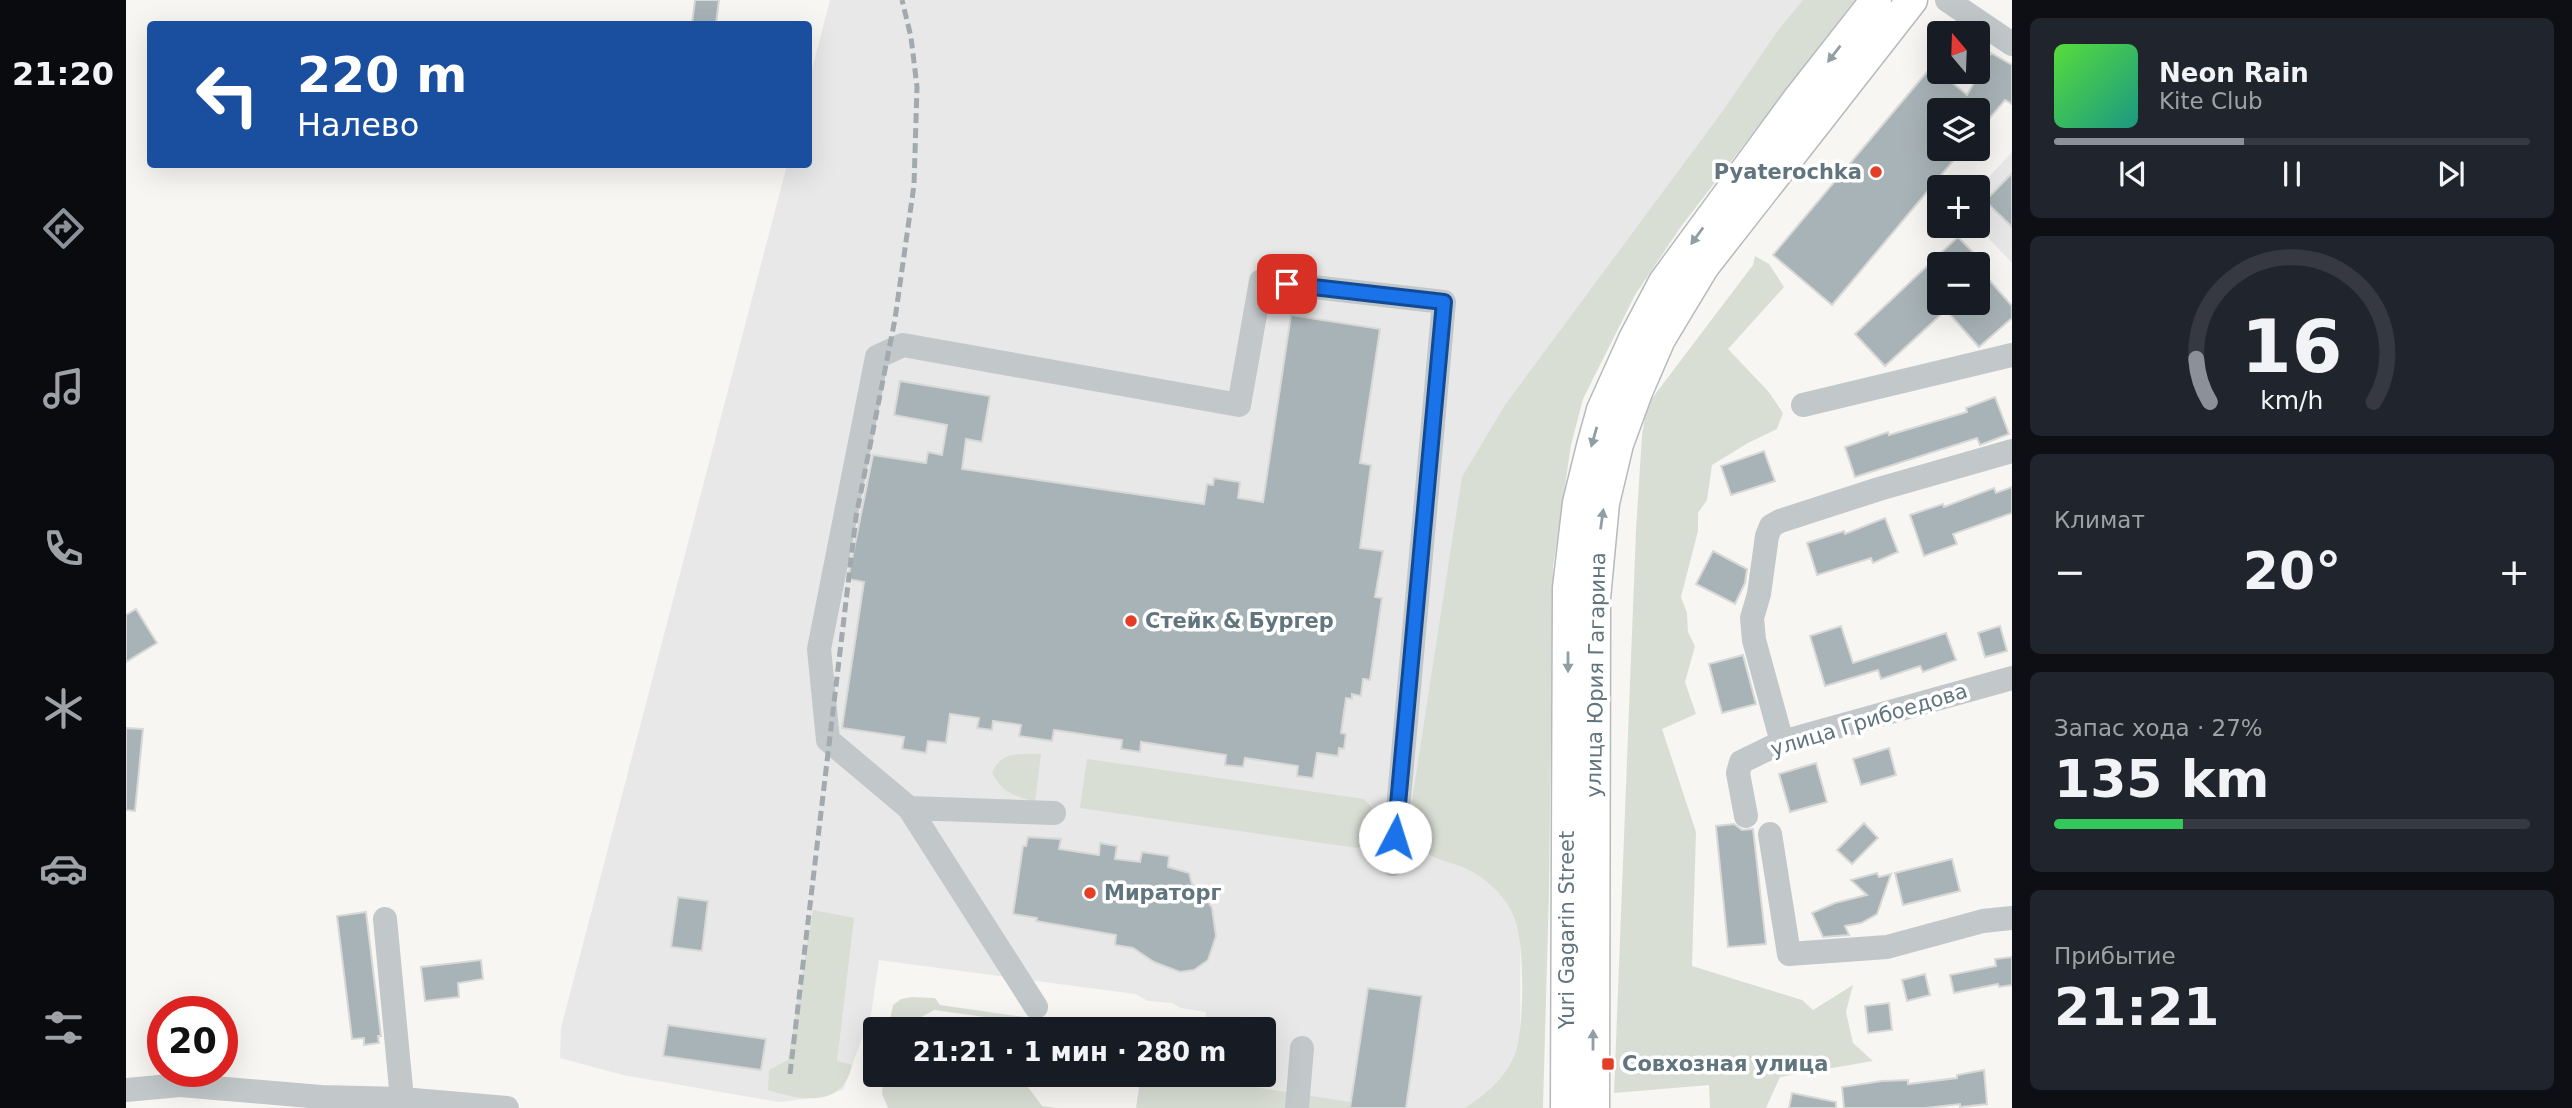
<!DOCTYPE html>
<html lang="ru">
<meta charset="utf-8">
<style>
body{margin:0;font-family:"DejaVu Sans",sans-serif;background:#20242c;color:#f1f3f6;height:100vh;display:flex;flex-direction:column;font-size:26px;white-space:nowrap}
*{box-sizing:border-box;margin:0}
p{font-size:23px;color:#9ea1a6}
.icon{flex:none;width:38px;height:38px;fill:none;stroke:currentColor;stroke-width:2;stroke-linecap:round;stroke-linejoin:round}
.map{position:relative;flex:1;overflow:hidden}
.details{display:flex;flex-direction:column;gap:18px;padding:18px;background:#0d0f14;width:560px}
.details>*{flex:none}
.banner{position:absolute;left:21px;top:21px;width:665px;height:147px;border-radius:7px;box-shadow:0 7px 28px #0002;background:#1a4fa0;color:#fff;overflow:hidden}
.needle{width:46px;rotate:341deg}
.buttons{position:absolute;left:1801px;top:21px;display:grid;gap:14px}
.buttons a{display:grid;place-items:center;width:63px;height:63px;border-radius:7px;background:#171b24;box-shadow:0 7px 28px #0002;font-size:35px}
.speed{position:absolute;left:21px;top:996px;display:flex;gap:14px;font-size:35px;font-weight:700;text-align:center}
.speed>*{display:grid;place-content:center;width:91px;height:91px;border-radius:50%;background:#171b24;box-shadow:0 7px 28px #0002;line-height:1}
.speed .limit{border:10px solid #d22;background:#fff;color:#111}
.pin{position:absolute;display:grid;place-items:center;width:60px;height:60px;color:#fff;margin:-30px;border-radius:14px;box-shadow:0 4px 10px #0006}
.me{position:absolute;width:77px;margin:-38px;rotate:5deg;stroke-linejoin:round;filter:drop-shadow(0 0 5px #0008)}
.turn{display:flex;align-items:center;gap:24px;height:147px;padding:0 35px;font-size:32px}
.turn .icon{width:91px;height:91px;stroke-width:2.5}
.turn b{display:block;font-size:49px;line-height:60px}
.big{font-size:52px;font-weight:700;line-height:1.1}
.details .tile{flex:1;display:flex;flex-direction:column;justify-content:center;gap:10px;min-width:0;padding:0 24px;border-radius:10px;background:#20242c}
.details .dial{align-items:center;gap:0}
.dial svg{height:182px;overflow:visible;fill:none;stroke:#363941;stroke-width:7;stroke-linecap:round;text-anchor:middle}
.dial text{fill:#f1f3f6;stroke:none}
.song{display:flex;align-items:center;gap:21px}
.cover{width:84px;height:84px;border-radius:10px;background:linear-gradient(135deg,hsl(110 70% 55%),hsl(170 70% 35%))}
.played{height:7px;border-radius:4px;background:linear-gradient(90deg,#8c9099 40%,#363941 40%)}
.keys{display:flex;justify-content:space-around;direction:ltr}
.heat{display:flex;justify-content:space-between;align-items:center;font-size:38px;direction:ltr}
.charge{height:10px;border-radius:5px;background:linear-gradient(90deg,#34c759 27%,#363941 0)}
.trip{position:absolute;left:737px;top:1017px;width:413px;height:70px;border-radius:7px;background:#171b24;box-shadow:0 7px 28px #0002;font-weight:700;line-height:70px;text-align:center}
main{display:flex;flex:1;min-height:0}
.tabs{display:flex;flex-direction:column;width:126px;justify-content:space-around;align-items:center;background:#090b0e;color:#9ea1a6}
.tabs .icon{width:49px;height:49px}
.tabs .current{color:#8c9099}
.tabs b{font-size:32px;color:#f1f3f6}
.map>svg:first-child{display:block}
.built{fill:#e7e8e7}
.green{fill:#d9ded4}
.building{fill:#a8b3b7;stroke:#d8d8d6;stroke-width:2}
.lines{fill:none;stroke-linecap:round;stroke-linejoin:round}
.major-casing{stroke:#b5babd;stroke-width:33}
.minor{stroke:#c2c7c9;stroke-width:24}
.major{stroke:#fff;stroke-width:30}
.rail{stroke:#a2aaaf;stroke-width:5;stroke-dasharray:10 5;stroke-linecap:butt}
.oneway{fill:#909ea5}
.route-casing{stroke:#114b97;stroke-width:18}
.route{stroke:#1a73e8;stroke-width:12}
.poi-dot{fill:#e43e26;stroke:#fff;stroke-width:2.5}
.labels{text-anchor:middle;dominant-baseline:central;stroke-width:7;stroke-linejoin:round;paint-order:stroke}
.poi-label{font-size:21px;font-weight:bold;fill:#61757f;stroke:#fff;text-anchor:start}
.street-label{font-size:21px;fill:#61757f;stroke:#fff}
</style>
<main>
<nav class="tabs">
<b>21:20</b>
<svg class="icon current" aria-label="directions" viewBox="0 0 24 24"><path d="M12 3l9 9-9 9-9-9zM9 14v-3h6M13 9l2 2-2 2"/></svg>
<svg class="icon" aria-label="music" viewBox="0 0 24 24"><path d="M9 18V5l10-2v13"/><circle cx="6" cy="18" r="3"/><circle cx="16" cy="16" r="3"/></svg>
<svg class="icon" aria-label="phone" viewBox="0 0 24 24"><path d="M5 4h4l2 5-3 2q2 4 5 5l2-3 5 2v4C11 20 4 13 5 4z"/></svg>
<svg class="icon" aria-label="climate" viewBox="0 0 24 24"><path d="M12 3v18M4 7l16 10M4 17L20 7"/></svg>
<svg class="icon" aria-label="car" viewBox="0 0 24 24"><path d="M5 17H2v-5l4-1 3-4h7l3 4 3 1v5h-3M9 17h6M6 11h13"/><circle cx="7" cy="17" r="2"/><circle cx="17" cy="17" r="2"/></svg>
<svg class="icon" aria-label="filters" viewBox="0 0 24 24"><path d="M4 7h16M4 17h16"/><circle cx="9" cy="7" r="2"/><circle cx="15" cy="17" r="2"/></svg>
</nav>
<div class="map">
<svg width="1886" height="1108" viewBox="0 0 1886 1108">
<rect width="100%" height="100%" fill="#f7f6f3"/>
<path class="built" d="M704 0H1700L1396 397 1394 1108H1067L1072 1075 1138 1074V1029H1078L1080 1012 1055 1008 1046 1003 1022 1001 1009 994 753 960 745 1014 717 1090 679 1099 653 1102 497 1075 434 1058 435 1028 661 165 682 164 683 81Z
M1886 152V263L1851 226 1852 189Z"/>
<path class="green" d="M1677 0H1729L1554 228 1509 295 1457 399 1445 445 1427 567 1423 892 1417 1108H1339C1360 1094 1379 1079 1389 1054 1398 1031 1398 956 1392 931 1390 919 1385 908 1377 898 1365 883 1351 873 1334 866 1318 860 1299 858 1289 840 1286 835 1285 826 1283 820L1336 477 1379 405 1596 112 1653 29Z
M1629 256 1643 264 1658 287 1602 349 1642 391 1657 413 1651 429 1622 443 1586 465 1581 500 1572 513V531L1555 597 1561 613 1562 632 1569 646 1559 682 1570 714 1536 729 1570 832 1566 966 1676 1000 1687 1010 1727 985 1720 1012 1727 1043 1747 1061 1654 1077 1640 1108H1584L1583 1085 1488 1093 1510 530 1516 435 1521 405 1627 265Z
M915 754 909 802C887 795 878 794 866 773 874 751 895 754 915 754Z
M961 759 1238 799 1249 811C1251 829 1246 838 1231 848L954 808Z
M687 910 728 918 711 1061 726 1065C717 1108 676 1101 642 1090L643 1070 662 1060Z
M786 997 809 998 814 1005 940 1023 945 1029 808 1010C801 1015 770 1029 762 1029L767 1005 775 999Z
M758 1074 893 1075 916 1106 931 1108H762L756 1094Z
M1015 1074 1050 1075 1263 1108H1010Z"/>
<path class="building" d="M569 0H593L590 24H566Z
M1865 53 1886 65V104L1879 100 1852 132V110H1813V149H1837L1706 305 1647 255 1806 66 1841 95Z
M1886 173V227L1859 201Z
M1832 237 1858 264H1813V303H1852V267L1886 306V318L1853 347 1820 310 1759 366 1729 334Z
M1165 315 1254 329 1234 463 1245 465 1234 548 1257 551 1249 597 1256 598 1244 680 1237 679 1235 696 1226 694V699L1220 698 1215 733 1220 734 1218 749 1213 748 1212 756 1191 753 1187 778 1171 776 1172 766 1119 758 1117 767 1099 765 1100 755 1015 742 1014 752 995 749 996 740 928 730 926 741 893 736 895 725 867 721 866 730 851 728 853 718 824 714 820 743 802 741 800 753 776 749 778 737 716 728 738 582 722 579 747 455 800 463 802 452 816 455 821 425 768 415 774 381 864 396 856 442 840 439 836 469 1078 504 1081 484 1087 485 1088 478 1114 482 1112 498 1137 502Z
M1869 397 1883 434 1854 445 1851 438 1729 477 1719 447 1762 432 1763 435 1841 412 1840 408Z
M1638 451 1649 481 1605 495 1595 466Z
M1886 487V513L1827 534 1831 544 1798 556 1784 515 1817 504 1818 507 1868 488 1870 493Z
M1759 518 1772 552 1747 563 1745 558 1691 575 1681 543 1718 531 1719 534Z
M1587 551 1621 569 1619 583 1609 604 1570 584Z
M10 609 31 643 0 662V615Z
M1715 626 1727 663 1820 633 1830 660 1797 672 1794 666 1755 679 1752 670 1699 686 1684 636Z
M1874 626 1881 651 1859 657 1852 633Z
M1617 655 1630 704 1596 713 1583 664Z
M0 728 17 729 9 811 0 810Z
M1763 748 1770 775 1735 785 1727 759Z
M1690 763 1701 802 1664 812 1653 774Z
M1738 823 1752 838 1726 864 1711 850Z
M1608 824 1616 830 1627 829 1640 944 1602 947 1590 826Z
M902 837 935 839 933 849 973 855 974 843 991 846 989 859 1014 862 1016 852 1043 856 1042 867 1063 873 1066 884 1077 893 1086 908 1090 936 1082 960 1068 970 1054 972 1028 962 1007 948 989 945 990 935 910 921 911 918 887 914 897 846H900Z
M1826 859 1834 891 1777 905 1769 873Z
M1751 873 1753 877 1765 874 1751 914 1735 923 1719 926 1723 935 1697 937 1686 913 1709 903 1741 895 1725 880Z
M552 897 582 901 576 951 545 947Z
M240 912 255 1036H252L253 1043 238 1045V1038L226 1039 211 916Z
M1886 957V985L1873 987 1872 984 1828 993 1824 975 1870 966 1869 959Z
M355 960 357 979 332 983 333 997 299 1001 295 967Z
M1799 974 1804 995 1781 1001 1776 980Z
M1242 988 1296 996 1280 1108H1224Z
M1763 1003 1766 1030 1742 1033 1739 1006Z
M542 1025 640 1039 635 1070 537 1056Z
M1858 1070 1861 1104 1834 1107V1104L1799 1108H1718L1716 1087 1756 1081 1782 1080V1084L1831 1078V1075Z
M1666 1093 1710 1102V1108H1663Z"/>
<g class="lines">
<g class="major-casing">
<path id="major" d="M1440 1108 1442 588 1452 503 1466 446 1476 410 1508 339 1538 282 1670 102 1750 0
M1468 1108 1469 598 1478 503 1492 444 1511 392 1534 339 1578 266 1786 0"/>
</g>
<path class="minor" d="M1821 0 1886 44
M1677 405 1886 355
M1656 742 1628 640 1626 618 1633 594 1641 536 1645 526 1654 521 1753 489 1886 451
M783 808 702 740 693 649 751 357 777 345 1113 405 1135 281 1318 302 1267 864
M1620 816 1612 773 1615 762 1656 742 1886 678
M1644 834 1663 954 1761 947 1857 921 1886 918
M259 919 276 1099
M910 1007 783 808 928 813
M0 1090 54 1085 195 1097 276 1099 381 1108
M1171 1108 1176 1048"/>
<use href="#major" class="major"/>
<path class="rail" d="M664 1074 730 517 769 319 788 185 791 87 785 37 776 0"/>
</g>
<defs><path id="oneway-solid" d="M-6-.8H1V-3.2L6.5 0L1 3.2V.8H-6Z" transform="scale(1.75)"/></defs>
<g class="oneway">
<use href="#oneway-solid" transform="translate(1708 54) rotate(128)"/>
<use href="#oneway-solid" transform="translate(1571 236) rotate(126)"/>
<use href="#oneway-solid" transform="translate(1468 437) rotate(106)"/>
<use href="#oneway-solid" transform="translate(1476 519) rotate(-82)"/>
<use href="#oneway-solid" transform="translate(1442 662) rotate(90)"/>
<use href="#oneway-solid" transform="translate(1467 1040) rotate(-90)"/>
</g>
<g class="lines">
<g class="route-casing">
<path id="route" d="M1161 284 1318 302 1269 837"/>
</g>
<use href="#route" class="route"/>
</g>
<g class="poi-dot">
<circle cx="1750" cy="172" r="7"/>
<circle cx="1005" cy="621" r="7"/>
<circle cx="964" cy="893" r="7"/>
<rect x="1475" y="1057" width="14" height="14" rx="3.5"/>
</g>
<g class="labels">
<g class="poi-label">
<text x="1736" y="172" text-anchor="end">Pyaterochka</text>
<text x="1019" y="621">Стейк &amp; Бургер</text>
<text x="978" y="893">Мираторг</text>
<text x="1496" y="1064">Совхозная улица</text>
</g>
<g class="street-label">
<text transform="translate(1470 675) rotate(-89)">улица Юрия Гагарина</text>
<text transform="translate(1743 720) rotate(-17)">улица Грибоедова</text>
<text transform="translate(1441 930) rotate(-90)">Yuri Gagarin Street</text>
</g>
</g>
</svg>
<div class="buttons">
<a><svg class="needle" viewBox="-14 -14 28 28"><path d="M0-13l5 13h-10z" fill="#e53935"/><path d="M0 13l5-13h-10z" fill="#9ea1a6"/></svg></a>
<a><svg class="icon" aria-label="layers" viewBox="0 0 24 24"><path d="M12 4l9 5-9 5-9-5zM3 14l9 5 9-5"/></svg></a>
<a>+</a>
<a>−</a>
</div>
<div class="speed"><div class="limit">20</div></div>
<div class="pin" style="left:1161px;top:284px;background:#d93025"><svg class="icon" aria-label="arrive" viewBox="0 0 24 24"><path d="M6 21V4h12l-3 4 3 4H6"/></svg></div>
<svg class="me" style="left:1269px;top:837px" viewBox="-20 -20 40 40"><circle r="19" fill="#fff"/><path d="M0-13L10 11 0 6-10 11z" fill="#1a73e8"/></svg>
<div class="trip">21:21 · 1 мин · 280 m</div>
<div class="banner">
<div class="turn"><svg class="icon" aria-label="left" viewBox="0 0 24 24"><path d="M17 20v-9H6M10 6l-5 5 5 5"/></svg><div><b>220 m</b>Налево</div></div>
</div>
</div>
<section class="details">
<div class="tile">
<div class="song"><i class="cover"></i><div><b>Neon Rain</b><p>Kite Club</p></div></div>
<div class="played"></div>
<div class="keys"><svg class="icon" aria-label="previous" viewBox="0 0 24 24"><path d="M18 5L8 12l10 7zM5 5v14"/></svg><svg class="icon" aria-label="pause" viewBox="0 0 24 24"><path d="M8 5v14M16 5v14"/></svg><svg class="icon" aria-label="next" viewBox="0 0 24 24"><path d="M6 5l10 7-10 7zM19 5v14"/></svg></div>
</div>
<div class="tile dial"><svg viewBox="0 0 100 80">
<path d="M14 69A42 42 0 1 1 86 69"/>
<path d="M14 69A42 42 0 0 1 8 50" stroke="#8c9099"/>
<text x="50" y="56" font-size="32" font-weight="700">16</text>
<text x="50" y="72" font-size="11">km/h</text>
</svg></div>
<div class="tile"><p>Климат</p>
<div class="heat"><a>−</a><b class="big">20°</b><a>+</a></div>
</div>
<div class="tile"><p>Запас хода · 27%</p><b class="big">135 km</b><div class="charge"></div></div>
<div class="tile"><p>Прибытие</p><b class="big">21:21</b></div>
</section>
</main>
